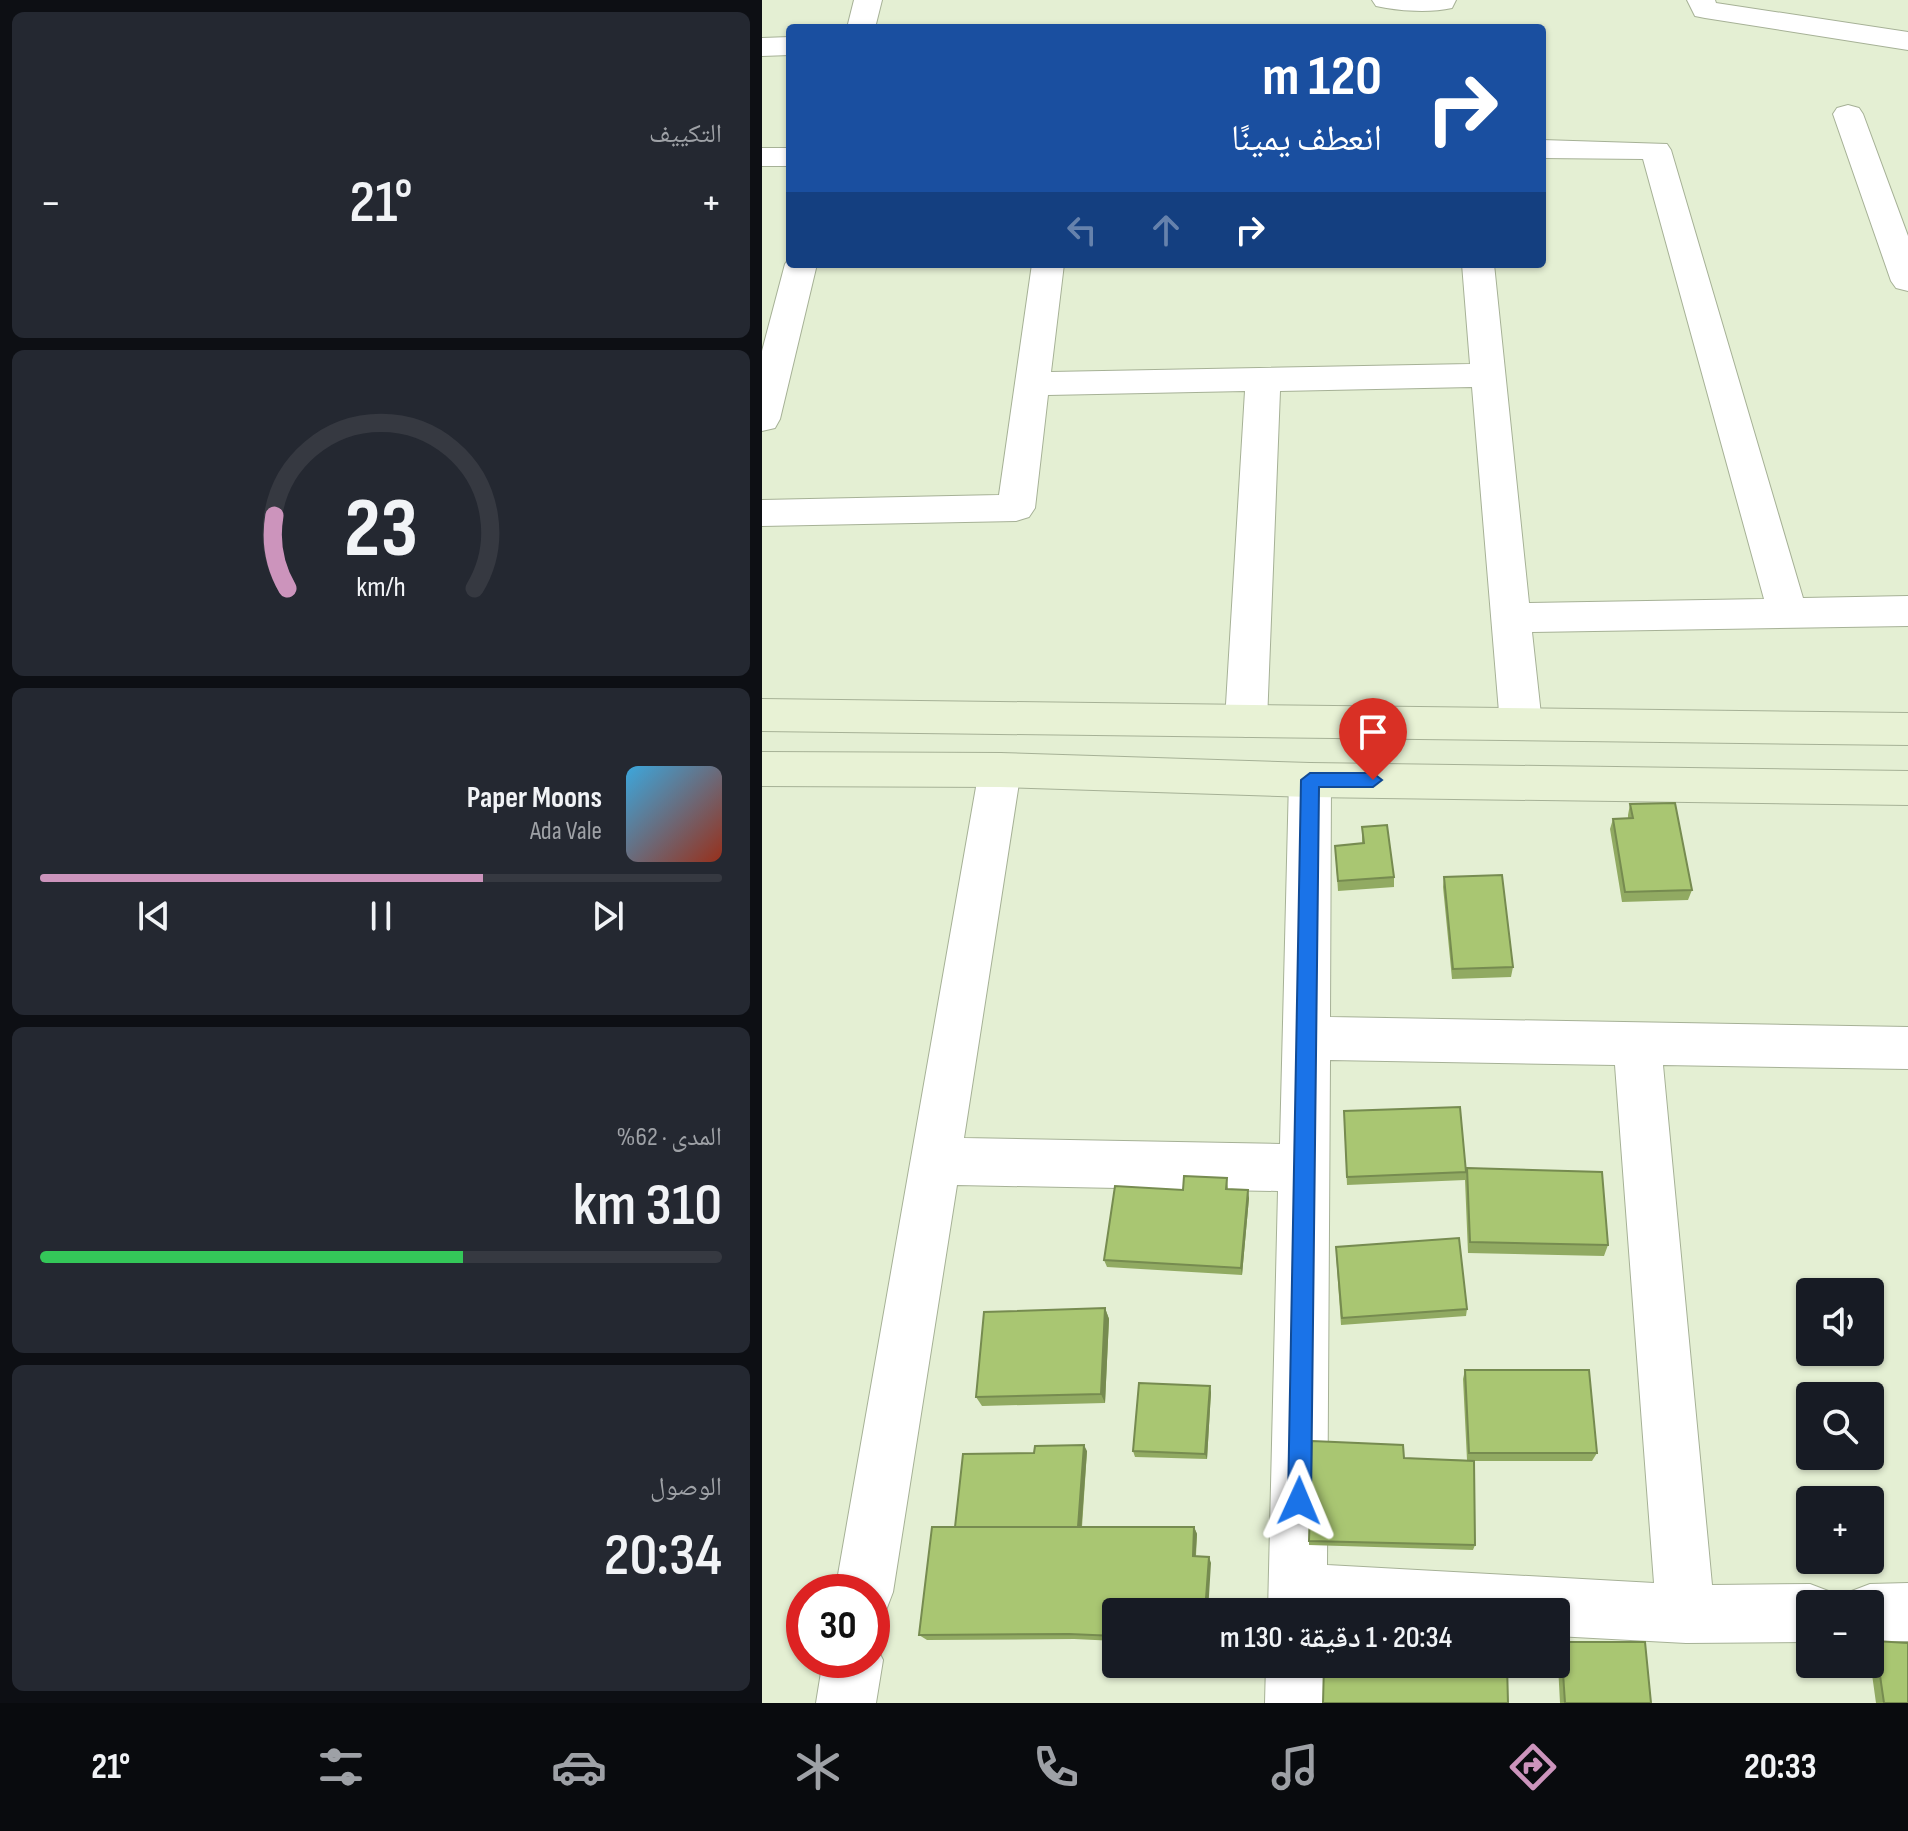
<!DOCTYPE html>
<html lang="ar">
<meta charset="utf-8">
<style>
body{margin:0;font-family:"Sofia Sans Condensed","Noto Naskh Arabic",sans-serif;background:#242831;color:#f1f3f6;direction:rtl;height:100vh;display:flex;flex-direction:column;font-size:30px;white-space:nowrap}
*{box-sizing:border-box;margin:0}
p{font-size:26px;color:#9ea1a6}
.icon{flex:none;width:44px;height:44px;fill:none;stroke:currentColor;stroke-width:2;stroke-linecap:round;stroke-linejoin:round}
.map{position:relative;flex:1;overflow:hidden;direction:ltr}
.side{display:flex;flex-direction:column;gap:12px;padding:12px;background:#0d0f14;width:762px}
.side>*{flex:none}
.guide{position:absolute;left:24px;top:24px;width:760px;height:244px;border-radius:8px;box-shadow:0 2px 6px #0004;direction:rtl;background:#1a4fa0;color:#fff;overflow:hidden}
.tools{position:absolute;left:1034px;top:1278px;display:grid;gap:16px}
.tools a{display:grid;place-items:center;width:88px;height:88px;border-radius:8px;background:#171b24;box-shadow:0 2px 6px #0004;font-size:40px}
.speed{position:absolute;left:24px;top:1574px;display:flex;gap:16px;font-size:40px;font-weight:700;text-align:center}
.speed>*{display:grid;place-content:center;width:104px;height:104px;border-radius:50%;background:#171b24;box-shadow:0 2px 6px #0004;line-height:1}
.speed .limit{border:12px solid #d22;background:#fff;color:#111}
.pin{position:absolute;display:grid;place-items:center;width:68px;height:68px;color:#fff;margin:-82px -34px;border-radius:50% 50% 50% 0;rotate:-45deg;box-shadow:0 0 8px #0007}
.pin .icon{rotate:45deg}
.me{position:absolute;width:88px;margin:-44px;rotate:1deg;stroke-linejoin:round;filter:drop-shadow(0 0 6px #0008)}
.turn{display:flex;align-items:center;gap:28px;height:168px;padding:0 32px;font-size:36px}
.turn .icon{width:104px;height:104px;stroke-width:2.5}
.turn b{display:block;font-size:56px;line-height:68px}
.lanes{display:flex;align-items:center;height:76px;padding:0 32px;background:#0003;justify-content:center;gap:40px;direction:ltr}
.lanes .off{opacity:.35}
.big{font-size:60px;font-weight:600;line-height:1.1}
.side .card{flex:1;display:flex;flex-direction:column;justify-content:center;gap:12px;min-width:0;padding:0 28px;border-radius:12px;background:#242831}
.side .dial{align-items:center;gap:0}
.dial svg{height:208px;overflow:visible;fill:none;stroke:#363941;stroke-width:7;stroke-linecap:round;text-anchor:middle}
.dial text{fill:#f1f3f6;stroke:none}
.song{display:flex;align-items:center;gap:24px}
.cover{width:96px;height:96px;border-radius:12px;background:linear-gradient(135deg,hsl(200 70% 55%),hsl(10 70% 35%))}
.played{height:8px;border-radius:4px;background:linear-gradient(90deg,#cc94bc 65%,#363941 65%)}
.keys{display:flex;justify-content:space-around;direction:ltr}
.heat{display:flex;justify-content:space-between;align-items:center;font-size:44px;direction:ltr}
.charge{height:12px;border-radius:6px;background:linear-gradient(90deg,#34c759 62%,#363941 0)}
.trip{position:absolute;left:340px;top:1598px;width:468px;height:80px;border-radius:8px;background:#171b24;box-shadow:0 2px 6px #0004;font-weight:600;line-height:80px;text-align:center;direction:rtl}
.tabs{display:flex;height:128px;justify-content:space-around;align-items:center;background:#090b0e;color:#9ea1a6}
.tabs .icon{width:56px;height:56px}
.tabs .current{color:#cc94bc}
.tabs b{font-size:36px;color:#f1f3f6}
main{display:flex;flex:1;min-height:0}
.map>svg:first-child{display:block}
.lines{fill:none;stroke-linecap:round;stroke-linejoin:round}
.street-casing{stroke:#a6b196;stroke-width:2}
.secondary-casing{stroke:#a6b196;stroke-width:2}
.street{fill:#fff;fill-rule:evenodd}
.secondary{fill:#e8f2d5;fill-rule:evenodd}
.wall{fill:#91aa62}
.shaded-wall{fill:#768b50}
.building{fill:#a9c672;stroke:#768b50;stroke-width:2}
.route{fill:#1a73e8;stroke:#114b97;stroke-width:2}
</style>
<main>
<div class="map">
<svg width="1146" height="1703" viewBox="0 0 1146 1703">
<rect width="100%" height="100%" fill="#e4efd3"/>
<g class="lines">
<g class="street-casing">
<path id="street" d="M92 0H120L113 28H85Z
M610 0H694L690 8C668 13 636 11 614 6Z
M925 0H953L954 3 1146 32V50L943 18 933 16Z
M28 37V55L0 56V38Z
M1086 105 1097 108 1101 114 1146 236V291L1134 288 1129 281 1071 114 1075 108Z
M780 140 905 144 909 150 1041 598 1146 596V626L770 632 780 724 774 736 759 740 744 736 738 724 710 387 518 391 505 721 499 732 484 737 469 732 463 721 483 391 286 395 273 508 267 517 254 521 0 526V500L237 495 270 264H302L289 372 708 364 700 264H732L767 603 1002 599 881 159 780 158Z
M0 148H28V166H0Z
M28 257V264H55L18 419 13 428 0 431V351L23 264Z
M238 753 253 758 259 770 202 1138 518 1144 527 780 533 768 548 763 563 768 569 780 568 1017 1146 1027V1069L901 1065 950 1585 1048 1584 1069 1592 1074 1604H1048V1642L924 1643 794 1636V1612H506L516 1191 195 1185 131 1592 123 1613 110 1618V1592H73L217 770 223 758ZM568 1060 853 1065 892 1583 565 1565Z
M1146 1583V1641L1108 1642V1604H1082L1087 1592 1108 1584Z
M110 1638 121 1660 114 1703H54L61 1660H110Z
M504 1664H564L563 1703H503Z"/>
</g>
<g class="secondary-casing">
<path id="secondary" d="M0 699 1146 713V745L0 731Z
M0 752 238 753 548 763 1146 771V805L548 797 238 787 0 786Z"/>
</g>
<use href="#street" class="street"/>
<use href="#secondary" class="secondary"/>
</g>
<path class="wall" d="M868 804 930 890 926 900 860 902 848 829 851 819 866 818V815Z
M600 827 632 877V887L576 891 573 846 600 844Z
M682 877 751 967 749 977 690 979 681 887Z
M582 1120 704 1172 846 1245 842 1256 706 1253 703 1180 585 1185Z
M465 1178 466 1189 487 1198 480 1275 345 1267 342 1260 421 1190Z
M574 1254 705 1309 704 1316 579 1325Z
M343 1308 347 1319 343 1403 220 1406 214 1397Z
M703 1370 835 1453 830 1461H712L713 1545 711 1550 547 1545V1541L642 1458 705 1460 701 1379Z
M449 1392 445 1459 373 1457 371 1451Z
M325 1451 320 1527H432L435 1534 434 1556 449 1563 354 1612V1641L312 1639 165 1640 157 1635 193 1527 272 1453Z
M1113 1641 1146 1703H1114L1108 1660V1644Z
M799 1642 889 1703H798L795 1646Z"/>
<path class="shaded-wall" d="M486 1190 487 1198 480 1275 479 1268Z
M343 1308 347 1319 343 1403 339 1394Z
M448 1386 449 1392 445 1459 443 1454Z
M322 1445 325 1451 319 1533 316 1528Z
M432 1527 435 1534 433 1563 431 1556Z
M447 1557 449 1563 446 1612H443Z"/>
<path class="building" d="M913 803 930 890 863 892 851 819 871 818 868 804Z
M625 825 632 877 576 881 573 846 602 843 600 827Z
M740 875 751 967 691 969 682 877Z
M698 1107 704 1172 585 1177 582 1111Z
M705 1168 840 1172 846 1245 708 1242Z
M422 1176 465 1178 464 1189 486 1190 479 1268 342 1260 353 1186 421 1190Z
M697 1238 705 1309 580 1318 574 1247Z
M343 1308 339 1394 214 1397 222 1312Z
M703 1370H827L835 1453H707Z
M377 1383 448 1386 443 1454 371 1451Z
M550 1441 641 1445 642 1458 712 1461 713 1545 547 1541Z
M322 1445 316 1527H193L201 1454 272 1453 273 1446Z
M170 1527H432L431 1556 447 1557 443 1612H354V1636L307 1634 157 1635Z
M563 1599 648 1600V1612H563Z
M1113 1641 1146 1643V1703H1122Z
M799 1642H883L889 1703H803Z
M562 1664H745L746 1703H561Z"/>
<path class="route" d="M548 773H611L620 780 611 787H557L549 1501 545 1510 537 1513 529 1510 526 1501 539 780Z"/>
</svg>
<div class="tools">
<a><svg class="icon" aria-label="sound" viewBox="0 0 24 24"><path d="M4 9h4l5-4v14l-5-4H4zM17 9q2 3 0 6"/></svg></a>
<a><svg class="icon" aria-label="search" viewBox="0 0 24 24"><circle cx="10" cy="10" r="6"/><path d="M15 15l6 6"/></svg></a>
<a>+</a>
<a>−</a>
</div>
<div class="speed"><div class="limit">30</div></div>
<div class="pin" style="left:611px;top:780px;background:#d93025"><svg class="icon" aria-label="arrive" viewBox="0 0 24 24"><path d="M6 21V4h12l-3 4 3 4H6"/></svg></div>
<svg class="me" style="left:537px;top:1501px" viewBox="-20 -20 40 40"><path d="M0-17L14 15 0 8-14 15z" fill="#1a73e8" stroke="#fff" stroke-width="4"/></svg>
<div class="trip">20:34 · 1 دقيقة · 130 m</div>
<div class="guide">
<div class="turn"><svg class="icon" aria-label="right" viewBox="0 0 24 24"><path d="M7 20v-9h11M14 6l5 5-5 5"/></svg><div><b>120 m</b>انعطف يمينًا</div></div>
<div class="lanes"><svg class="icon off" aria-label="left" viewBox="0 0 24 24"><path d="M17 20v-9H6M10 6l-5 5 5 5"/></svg><svg class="icon off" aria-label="ahead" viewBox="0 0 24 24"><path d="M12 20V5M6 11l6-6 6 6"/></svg><svg class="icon" aria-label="right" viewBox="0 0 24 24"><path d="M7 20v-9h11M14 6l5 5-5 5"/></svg></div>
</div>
</div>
<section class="side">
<div class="card"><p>التكييف</p>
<div class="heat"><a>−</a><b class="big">21°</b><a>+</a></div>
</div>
<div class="card dial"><svg viewBox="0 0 100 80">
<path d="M14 69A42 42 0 1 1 86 69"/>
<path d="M14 69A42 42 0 0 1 9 41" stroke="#cc94bc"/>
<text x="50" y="56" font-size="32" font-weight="700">23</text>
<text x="50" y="72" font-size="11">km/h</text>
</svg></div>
<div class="card">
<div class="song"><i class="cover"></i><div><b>Paper Moons</b><p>Ada Vale</p></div></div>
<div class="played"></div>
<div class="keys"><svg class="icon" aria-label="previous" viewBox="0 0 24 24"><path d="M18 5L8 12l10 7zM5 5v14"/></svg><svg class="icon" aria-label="pause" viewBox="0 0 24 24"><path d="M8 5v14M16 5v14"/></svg><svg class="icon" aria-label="next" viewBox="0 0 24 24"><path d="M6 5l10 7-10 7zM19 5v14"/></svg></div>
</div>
<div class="card"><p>المدى · 62%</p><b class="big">310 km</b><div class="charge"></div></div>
<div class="card"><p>الوصول</p><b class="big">20:34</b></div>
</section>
</main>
<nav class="tabs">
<b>20:33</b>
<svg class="icon current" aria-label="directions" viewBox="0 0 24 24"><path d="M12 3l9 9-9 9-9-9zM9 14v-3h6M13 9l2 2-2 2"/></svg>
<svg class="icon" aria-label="music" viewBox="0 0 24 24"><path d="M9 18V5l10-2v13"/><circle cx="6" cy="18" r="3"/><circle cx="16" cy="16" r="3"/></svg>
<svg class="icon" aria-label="phone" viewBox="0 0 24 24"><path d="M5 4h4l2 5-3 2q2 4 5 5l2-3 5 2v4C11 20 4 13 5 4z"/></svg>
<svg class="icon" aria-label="climate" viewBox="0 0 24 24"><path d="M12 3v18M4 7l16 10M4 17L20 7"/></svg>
<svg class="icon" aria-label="car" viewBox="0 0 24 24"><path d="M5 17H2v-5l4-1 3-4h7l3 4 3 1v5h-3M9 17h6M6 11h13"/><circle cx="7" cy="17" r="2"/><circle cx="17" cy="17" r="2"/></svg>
<svg class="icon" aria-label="filters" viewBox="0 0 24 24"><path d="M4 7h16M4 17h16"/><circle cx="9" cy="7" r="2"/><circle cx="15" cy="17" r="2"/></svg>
<b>21°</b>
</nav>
